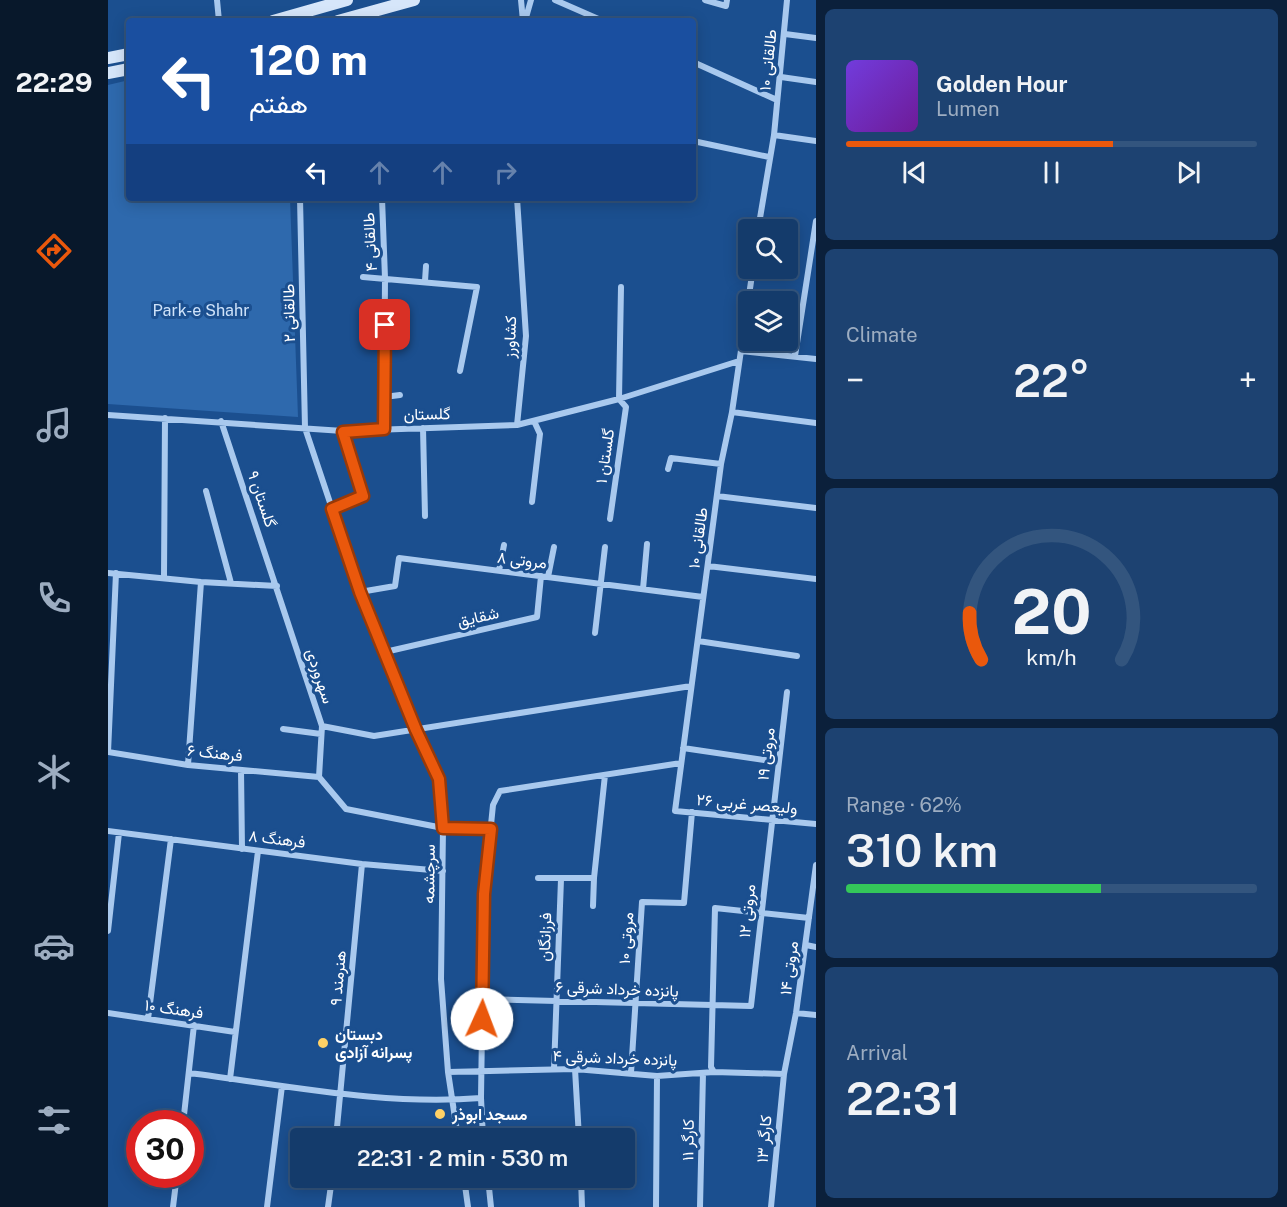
<!DOCTYPE html>
<meta charset="utf-8">
<style>
body{margin:0;font-family:"Public Sans",Vazirmatn,sans-serif;background:#1d4271;color:#f1f3f6;height:100vh;display:flex;flex-direction:column;font-size:22px;white-space:nowrap}
*{box-sizing:border-box;margin:0}
p{font-size:20px;color:#9dadc1}
.icon{flex:none;width:33px;height:33px;fill:none;stroke:currentColor;stroke-width:2;stroke-linecap:round;stroke-linejoin:round}
.map{position:relative;flex:1;overflow:hidden}
.panel{display:flex;flex-direction:column;gap:9px;padding:9px;background:#0b203b;width:471px}
.panel>*{flex:none}
.top-card{position:absolute;left:18px;top:18px;width:570px;height:183px;border-radius:6px;box-shadow:0 3px 15px #0003,0 0 0 2px #33557e;background:#1a4fa0;color:#fff;overflow:hidden}
.buttons{position:absolute;left:630px;top:219px;display:grid;gap:12px}
.buttons a{display:grid;place-items:center;width:60px;height:60px;border-radius:6px;background:#143b6b;box-shadow:0 3px 15px #0003,0 0 0 2px #33557e;font-size:30px}
.speed{position:absolute;left:18px;top:1110px;display:flex;gap:12px;font-size:30px;font-weight:700;text-align:center}
.speed>*{display:grid;place-content:center;width:78px;height:78px;border-radius:50%;background:#143b6b;box-shadow:0 3px 15px #0003,0 0 0 2px #33557e;line-height:1}
.speed .limit{border:9px solid #d22;background:#fff;color:#111}
.pin{position:absolute;display:grid;place-items:center;width:51px;height:51px;color:#fff;margin:-26px;border-radius:12px;box-shadow:0 3px 9px #0006}
.me{position:absolute;width:66px;margin:-33px;rotate:2deg;stroke-linejoin:round;filter:drop-shadow(0 0 4px #0008)}
.turn{display:flex;align-items:center;gap:21px;height:126px;padding:0 24px;font-size:27px}
.turn .icon{width:78px;height:78px;stroke-width:2.5}
.turn b{display:block;font-size:42px;line-height:51px}
.lanes{display:flex;align-items:center;height:57px;padding:0 24px;background:#0003;justify-content:center;gap:30px;direction:ltr}
.lanes .off{opacity:.35}
.big{font-size:45px;font-weight:600;line-height:1.1}
.panel .widget{flex:1;display:flex;flex-direction:column;justify-content:center;gap:9px;min-width:0;padding:0 21px;border-radius:9px;background:#1d4271}
.panel .dial{align-items:center;gap:0}
.dial svg{height:156px;overflow:visible;fill:none;stroke:#33557e;stroke-width:7;stroke-linecap:round;text-anchor:middle}
.dial text{fill:#f1f3f6;stroke:none}
.song{display:flex;align-items:center;gap:18px}
.cover{width:72px;height:72px;border-radius:9px;background:linear-gradient(135deg,hsl(260 70% 55%),hsl(280 70% 35%))}
.played{height:6px;border-radius:3px;background:linear-gradient(90deg,#ea580c 65%,#33557e 65%)}
.keys{display:flex;justify-content:space-around;direction:ltr}
.heat{display:flex;justify-content:space-between;align-items:center;font-size:33px;direction:ltr}
.charge{height:9px;border-radius:4px;background:linear-gradient(90deg,#34c759 62%,#33557e 0)}
.trip{position:absolute;left:182px;top:1128px;width:345px;height:60px;border-radius:6px;background:#143b6b;box-shadow:0 3px 15px #0003,0 0 0 2px #33557e;font-weight:600;line-height:60px;text-align:center}
main{display:flex;flex:1;min-height:0}
.menu{display:flex;flex-direction:column;width:108px;justify-content:space-around;align-items:center;background:#08182b;color:#9dadc1}
.menu .icon{width:42px;height:42px}
.menu .on{color:#ea580c}
.menu b{font-size:27px;color:#f1f3f6}
.map>svg:first-child{display:block}
.park{fill:#2e69ad}
.lines{fill:none;stroke-linecap:round;stroke-linejoin:round}
.street{stroke:#a9c9ee;stroke-width:6}
.secondary{stroke:#d6e6fa;stroke-width:12}
.route-casing{stroke:#983908;stroke-width:15}
.route{stroke:#ea580c;stroke-width:10}
.poi-dot{fill:#ffd166;stroke:#1b4f8f;stroke-width:2}
.labels{text-anchor:middle;dominant-baseline:central;stroke-width:6;stroke-linejoin:round;paint-order:stroke}
.street-label{font-size:16px;fill:#fff;stroke:#1b4f8f}
.park-label{font-size:16px;fill:#cfe3fa;stroke:#1b4f8f}
.poi-label{font-size:16px;font-weight:bold;fill:#fff;stroke:#1b4f8f;text-anchor:start}
</style>
<main>
<nav class="menu">
<b>22:29</b>
<svg class="icon on" aria-label="directions" viewBox="0 0 24 24"><path d="M12 3l9 9-9 9-9-9zM9 14v-3h6M13 9l2 2-2 2"/></svg>
<svg class="icon" aria-label="music" viewBox="0 0 24 24"><path d="M9 18V5l10-2v13"/><circle cx="6" cy="18" r="3"/><circle cx="16" cy="16" r="3"/></svg>
<svg class="icon" aria-label="phone" viewBox="0 0 24 24"><path d="M5 4h4l2 5-3 2q2 4 5 5l2-3 5 2v4C11 20 4 13 5 4z"/></svg>
<svg class="icon" aria-label="climate" viewBox="0 0 24 24"><path d="M12 3v18M4 7l16 10M4 17L20 7"/></svg>
<svg class="icon" aria-label="car" viewBox="0 0 24 24"><path d="M5 17H2v-5l4-1 3-4h7l3 4 3 1v5h-3M9 17h6M6 11h13"/><circle cx="7" cy="17" r="2"/><circle cx="17" cy="17" r="2"/></svg>
<svg class="icon" aria-label="filters" viewBox="0 0 24 24"><path d="M4 7h16M4 17h16"/><circle cx="9" cy="7" r="2"/><circle cx="15" cy="17" r="2"/></svg>
</nav>
<div class="map">
<svg width="708" height="1207" viewBox="0 0 708 1207">
<rect width="100%" height="100%" fill="#1b4f8f"/>
<path class="park" d="M21 80V198H182L190 417 0 404V85Z"/>
<g class="lines">
<path class="street" d="M109 0 111 21
M413 0 415 21
M447 0 495 21
M597 0 618 6 619 0
M417 21 423 0
M677 34 708 38
M585 62 669 100
M673 77 708 82
M666 135 708 141
M585 141 661 157
M192 198 197 428 252 592 308 730 331 779 335 828 333 979 340 1072 350 1138
M274 198 277 278 276 429
M409 198 418 336 409 425
M650 230 666 135 679 0
M645 268 624 412 613 464 567 811 708 824
M255 277 369 287 352 371
M317 281 318 266
M633 351 708 359
M687 356 708 221
M276 397 292 395
M624 412 708 423
M0 415 235 431 409 425 511 399 631 361
M113 421 214 726 211 777
M315 428 317 516
M560 469 563 458 613 464
M98 491 123 583
M609 496 708 508
M424 502 432 434 426 421
M224 509 255 496 235 431
M502 519 518 407 511 399 513 287
M600 566 708 579
M391 571 396 545
M0 573 93 582 169 586
M440 577 446 547
M56 578 57 418
M535 589 539 544
M252 592 287 586 291 558 595 597
M487 633 497 547
M590 641 689 656
M277 652 429 617 433 576
M214 726 266 736 583 686
M175 729 213 734
M575 748 670 762
M0 752 80 765 211 777
M0 752 8 573
M80 765 93 582
M133 770 134 849
M211 777 238 809 335 828 383 829
M0 831 254 864 335 871
M430 878H486L497 775
M485 906 486 878
M0 931 11 833
M698 945 708 947
M375 999 643 1006 679 692
M0 1013 127 1032
M688 1013 708 1015
M40 1019 63 839
M446 1069 453 879
M467 1069 471 1138
M340 1072 467 1069 549 1076 606 1072 676 1074
M606 1072 603 1067 607 908 701 918
M81 1073C177 1085 275 1106 373 1098
M523 1073 534 902 576 903 584 812
M122 1079 150 851
M75 1124 86 1025
M228 1138 254 864
M375 1138 373 1098 376 894 385 805 392 791 573 763
M356 1178 360 1207
M380 1178 383 1207
M473 1178 474 1207
M65 1207 69 1174
M159 1207 174 1086
M220 1207 224 1178
M548 1207 549 1076
M592 1207 595 1073
M663 1207 676 1074 688 1013 708 865"/>
<path class="secondary" d="M165 21 239 0
M230 21 306 0
M0 58 21 54
M0 73 21 69"/>
</g>
<g class="lines">
<g class="route-casing">
<path id="route" d="M277 325 276 429 235 432 255 496 224 509 252 592 308 730 331 779 335 828 383 829 376 894 374 1019"/>
</g>
<use href="#route" class="route"/>
</g>
<g class="poi-dot">
<circle cx="215" cy="1043" r="6"/>
<circle cx="332" cy="1114" r="6"/>
</g>
<g class="labels">
<g class="street-label">
<text transform="translate(660 60) rotate(-84)">طالقانی ۱۰</text>
<text transform="translate(262 242) rotate(-93)">طالقانی ۴</text>
<text transform="translate(181 313) rotate(-91)">طالقانی ۲</text>
<text transform="translate(402 337) rotate(-88)">کشاورز</text>
<text transform="translate(319 414) rotate(-1)">گلستان</text>
<text transform="translate(497 456) rotate(-82)">گلستان ۱</text>
<text transform="translate(154 499) rotate(71)">گلستان ۹</text>
<text transform="translate(590 538) rotate(-82)">طالقانی ۱۰</text>
<text transform="translate(414 560) rotate(7)">مروتی ۸</text>
<text transform="translate(370 617) rotate(-13)">شقایق</text>
<text transform="translate(212 676) rotate(72)">سهروردی</text>
<text transform="translate(107 753) rotate(6)">فرهنگ ۶</text>
<text transform="translate(658 754) rotate(-83)">مروتی ۱۹</text>
<text transform="translate(639 804) rotate(5)">ولیعصر غربی ۲۶</text>
<text transform="translate(169 839) rotate(7)">فرهنگ ۸</text>
<text transform="translate(321 874) rotate(-89)">سرچشمه</text>
<text transform="translate(639 911) rotate(-84)">مروتی ۱۲</text>
<text transform="translate(437 937) rotate(-88)">فرزانگان</text>
<text transform="translate(518 938) rotate(-86)">مروتی ۱۰</text>
<text transform="translate(681 968) rotate(-82)">مروتی ۱۴</text>
<text transform="translate(230 978) rotate(-85)">هنرمند ۹</text>
<text transform="translate(509 989) rotate(2)">پانزده خرداد شرقی ۶</text>
<text transform="translate(66 1009) rotate(8)">فرهنگ ۱۰</text>
<text transform="translate(507 1058) rotate(2)">پانزده خرداد شرقی ۴</text>
<text transform="translate(656 1139) rotate(-85)">کارگر ۱۳</text>
<text transform="translate(580 1140) rotate(-89)">کارگر ۱۱</text>
</g>
<g class="park-label">
<text x="93" y="310">Park-e Shahr</text>
</g>
<g class="poi-label">
<text x="227" y="1034">دبستان<tspan x="227" dy="18">پسرانه آزادی</tspan></text>
<text x="344" y="1114">مسجد ابوذر</text>
</g>
</g>
</svg>
<div class="buttons">
<a><svg class="icon" aria-label="search" viewBox="0 0 24 24"><circle cx="10" cy="10" r="6"/><path d="M15 15l6 6"/></svg></a>
<a><svg class="icon" aria-label="layers" viewBox="0 0 24 24"><path d="M12 4l9 5-9 5-9-5zM3 14l9 5 9-5"/></svg></a>
</div>
<div class="speed"><div class="limit">30</div></div>
<div class="pin" style="left:277px;top:325px;background:#d93025"><svg class="icon" aria-label="arrive" viewBox="0 0 24 24"><path d="M6 21V4h12l-3 4 3 4H6"/></svg></div>
<svg class="me" style="left:374px;top:1019px" viewBox="-20 -20 40 40"><circle r="19" fill="#fff"/><path d="M0-13L10 11 0 6-10 11z" fill="#ea580c"/></svg>
<div class="trip">22:31 · 2 min · 530 m</div>
<div class="top-card">
<div class="turn"><svg class="icon" aria-label="left" viewBox="0 0 24 24"><path d="M17 20v-9H6M10 6l-5 5 5 5"/></svg><div><b>120 m</b>هفتم</div></div>
<div class="lanes"><svg class="icon" aria-label="left" viewBox="0 0 24 24"><path d="M17 20v-9H6M10 6l-5 5 5 5"/></svg><svg class="icon off" aria-label="ahead" viewBox="0 0 24 24"><path d="M12 20V5M6 11l6-6 6 6"/></svg><svg class="icon off" aria-label="ahead" viewBox="0 0 24 24"><path d="M12 20V5M6 11l6-6 6 6"/></svg><svg class="icon off" aria-label="right" viewBox="0 0 24 24"><path d="M7 20v-9h11M14 6l5 5-5 5"/></svg></div>
</div>
</div>
<section class="panel">
<div class="widget">
<div class="song"><i class="cover"></i><div><b>Golden Hour</b><p>Lumen</p></div></div>
<div class="played"></div>
<div class="keys"><svg class="icon" aria-label="previous" viewBox="0 0 24 24"><path d="M18 5L8 12l10 7zM5 5v14"/></svg><svg class="icon" aria-label="pause" viewBox="0 0 24 24"><path d="M8 5v14M16 5v14"/></svg><svg class="icon" aria-label="next" viewBox="0 0 24 24"><path d="M6 5l10 7-10 7zM19 5v14"/></svg></div>
</div>
<div class="widget"><p>Climate</p>
<div class="heat"><a>−</a><b class="big">22°</b><a>+</a></div>
</div>
<div class="widget dial"><svg viewBox="0 0 100 80">
<path d="M14 69A42 42 0 1 1 86 69"/>
<path d="M14 69A42 42 0 0 1 8 45" stroke="#ea580c"/>
<text x="50" y="56" font-size="32" font-weight="700">20</text>
<text x="50" y="72" font-size="11">km/h</text>
</svg></div>
<div class="widget"><p>Range · 62%</p><b class="big">310 km</b><div class="charge"></div></div>
<div class="widget"><p>Arrival</p><b class="big">22:31</b></div>
</section>
</main>
